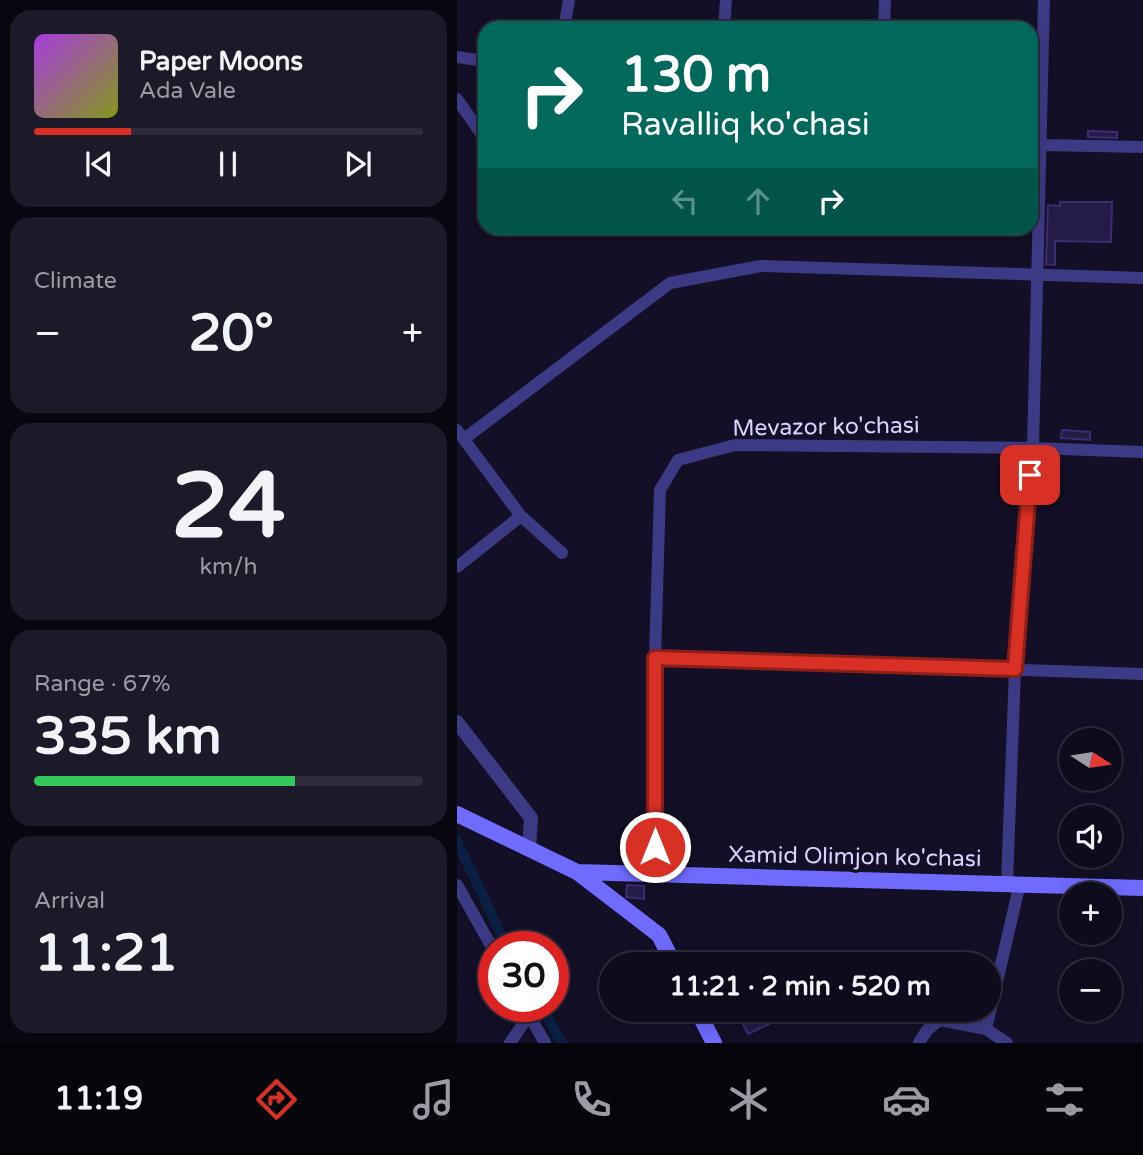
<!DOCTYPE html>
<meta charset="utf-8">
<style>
body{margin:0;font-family:"Varela Round",sans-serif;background:#1c1929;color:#f1f3f6;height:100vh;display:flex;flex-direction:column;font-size:26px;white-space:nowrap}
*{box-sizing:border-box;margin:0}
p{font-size:23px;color:#9b9ba3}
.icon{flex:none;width:38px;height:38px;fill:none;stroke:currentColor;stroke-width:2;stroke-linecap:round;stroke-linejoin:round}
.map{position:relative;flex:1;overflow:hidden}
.side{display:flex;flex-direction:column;gap:10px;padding:10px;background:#08060f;width:457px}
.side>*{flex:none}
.banner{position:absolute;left:21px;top:21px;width:560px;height:214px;border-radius:21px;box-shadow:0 4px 18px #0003,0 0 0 2px #2e2b3b;background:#00695c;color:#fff;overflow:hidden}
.needle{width:46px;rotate:102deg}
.fabs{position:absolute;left:602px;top:728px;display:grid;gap:14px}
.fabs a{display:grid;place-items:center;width:63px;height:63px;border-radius:50%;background:#0e0b1c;box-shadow:0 4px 18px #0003,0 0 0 2px #2e2b3b;font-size:35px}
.speed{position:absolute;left:21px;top:931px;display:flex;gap:14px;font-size:35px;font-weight:700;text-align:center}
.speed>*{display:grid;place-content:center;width:91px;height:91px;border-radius:50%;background:#0e0b1c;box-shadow:0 4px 18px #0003,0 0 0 2px #2e2b3b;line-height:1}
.speed .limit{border:10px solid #d22;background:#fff;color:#111}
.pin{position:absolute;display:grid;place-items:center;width:60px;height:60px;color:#fff;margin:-30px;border-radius:14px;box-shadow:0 4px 10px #0006}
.me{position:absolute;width:77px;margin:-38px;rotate:0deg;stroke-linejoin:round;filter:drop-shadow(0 0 5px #0008)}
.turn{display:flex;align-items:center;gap:24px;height:147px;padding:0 28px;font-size:32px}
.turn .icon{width:91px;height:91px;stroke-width:2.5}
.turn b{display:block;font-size:49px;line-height:60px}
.lanes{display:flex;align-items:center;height:66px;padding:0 28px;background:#0003;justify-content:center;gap:35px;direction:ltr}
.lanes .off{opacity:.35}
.big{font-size:52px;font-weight:700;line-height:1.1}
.side .widget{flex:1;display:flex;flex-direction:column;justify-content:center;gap:10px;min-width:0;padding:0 24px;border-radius:21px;background:#1c1929}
.side .dial{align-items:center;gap:0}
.dial b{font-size:91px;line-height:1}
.song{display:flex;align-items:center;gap:21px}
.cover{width:84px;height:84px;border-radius:10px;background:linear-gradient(135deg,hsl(280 70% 55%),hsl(70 70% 35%))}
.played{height:7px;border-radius:4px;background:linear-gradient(90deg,#d93025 25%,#2e2b3b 25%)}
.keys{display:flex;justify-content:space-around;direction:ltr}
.heat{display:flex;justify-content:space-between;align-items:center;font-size:38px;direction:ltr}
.charge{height:10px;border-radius:5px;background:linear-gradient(90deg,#34c759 67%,#2e2b3b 0)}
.trip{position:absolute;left:142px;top:952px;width:402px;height:70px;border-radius:35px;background:#0e0b1c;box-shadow:0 4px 18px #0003,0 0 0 2px #2e2b3b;font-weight:700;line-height:70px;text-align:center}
.menu{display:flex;height:112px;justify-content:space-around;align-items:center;background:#06040b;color:#9b9ba3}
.menu .icon{width:49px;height:49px}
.menu .active{color:#d93025}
.menu b{font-size:32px;color:#f1f3f6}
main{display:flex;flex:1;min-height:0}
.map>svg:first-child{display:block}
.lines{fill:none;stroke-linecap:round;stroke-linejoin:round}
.canal{stroke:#0a1f44;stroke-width:10}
.building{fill:#241b47;stroke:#3b2d73;stroke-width:2}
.minor{stroke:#3d3a85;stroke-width:12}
.tertiary{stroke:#3d3a85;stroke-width:14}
.secondary{stroke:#6f6bff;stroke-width:16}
.route-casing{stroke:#8d1f18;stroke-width:18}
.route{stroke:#d93025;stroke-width:12}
.labels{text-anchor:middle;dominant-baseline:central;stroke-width:7;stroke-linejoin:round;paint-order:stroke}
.street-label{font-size:23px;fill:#d9d4ff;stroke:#130f26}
</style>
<main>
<section class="side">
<div class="widget">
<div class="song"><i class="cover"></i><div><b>Paper Moons</b><p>Ada Vale</p></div></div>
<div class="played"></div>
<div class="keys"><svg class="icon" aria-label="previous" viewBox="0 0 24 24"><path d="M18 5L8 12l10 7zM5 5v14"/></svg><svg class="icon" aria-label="pause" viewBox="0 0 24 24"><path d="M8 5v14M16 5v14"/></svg><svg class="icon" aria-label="next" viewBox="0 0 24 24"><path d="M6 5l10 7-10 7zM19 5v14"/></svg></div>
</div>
<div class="widget"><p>Climate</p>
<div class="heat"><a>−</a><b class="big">20°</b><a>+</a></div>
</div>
<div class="widget dial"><b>24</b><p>km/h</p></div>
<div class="widget"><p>Range · 67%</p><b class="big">335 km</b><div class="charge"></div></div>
<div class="widget"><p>Arrival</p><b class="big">11:21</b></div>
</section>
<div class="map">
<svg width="687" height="1043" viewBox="0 0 687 1043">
<rect width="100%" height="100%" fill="#130f26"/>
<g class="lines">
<path class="canal" d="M0 841 50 947
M84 1006 105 1043"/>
</g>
<path class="building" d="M631 131 660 132V138L631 137Z
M603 202H655L654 242 598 241V265L589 264 591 205 603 206Z
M605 430 633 432V440L604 438Z
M170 885 187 886V899L169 897Z
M279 1010H342L291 1034Z"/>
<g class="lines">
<path class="minor" d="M107 28 112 0
M267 28 269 0
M427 28 428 0
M0 57 28 61
M0 99 28 139
M584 145 687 147
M0 430 64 516 105 553
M7 439 213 283 304 266 687 278
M0 567 64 516
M198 658 687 674
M198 874V658L203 490 221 460 278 445 576 448 687 452
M550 883 558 669 576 448 587 0
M0 885 37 951
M67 1006 88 1043
M529 1029 563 883
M53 1043 72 1015
M462 1043 470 1030 483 1020 529 1029 550 1043"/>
<path class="tertiary" d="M0 722 74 818 72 849"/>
<path class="secondary" d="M0 814 120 872 687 888
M120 872 202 935 217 964
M240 1010 257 1043"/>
</g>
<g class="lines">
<g class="route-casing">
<path id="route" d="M198 847V658L558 669 573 475"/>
</g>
<use href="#route" class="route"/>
</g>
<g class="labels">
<g class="street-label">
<text transform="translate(369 427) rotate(-1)">Mevazor ko'chasi</text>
<text transform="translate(398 857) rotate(1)">Xamid Olimjon ko'chasi</text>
</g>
</g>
</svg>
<div class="fabs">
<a><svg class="needle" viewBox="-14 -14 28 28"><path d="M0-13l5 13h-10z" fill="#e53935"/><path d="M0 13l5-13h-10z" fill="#9b9ba3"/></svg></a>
<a><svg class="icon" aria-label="sound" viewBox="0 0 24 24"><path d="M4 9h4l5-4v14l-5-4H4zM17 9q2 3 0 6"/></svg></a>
<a>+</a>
<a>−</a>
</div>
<div class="speed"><div class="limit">30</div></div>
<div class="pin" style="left:573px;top:475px;background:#d93025"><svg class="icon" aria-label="arrive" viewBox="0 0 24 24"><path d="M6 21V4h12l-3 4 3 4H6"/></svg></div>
<svg class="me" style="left:198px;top:847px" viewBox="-20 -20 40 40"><circle r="17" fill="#d93025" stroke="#fff" stroke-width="3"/><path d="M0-11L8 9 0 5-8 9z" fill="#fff"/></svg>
<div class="trip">11:21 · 2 min · 520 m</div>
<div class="banner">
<div class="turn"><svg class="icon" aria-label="right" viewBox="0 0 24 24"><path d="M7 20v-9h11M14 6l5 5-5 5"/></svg><div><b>130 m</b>Ravalliq ko'chasi</div></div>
<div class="lanes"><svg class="icon off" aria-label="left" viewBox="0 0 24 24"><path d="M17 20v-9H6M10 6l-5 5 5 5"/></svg><svg class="icon off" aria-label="ahead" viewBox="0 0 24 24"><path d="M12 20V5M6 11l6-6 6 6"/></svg><svg class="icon" aria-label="right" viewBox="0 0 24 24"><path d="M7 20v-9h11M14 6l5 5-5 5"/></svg></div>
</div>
</div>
</main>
<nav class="menu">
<b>11:19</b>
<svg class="icon active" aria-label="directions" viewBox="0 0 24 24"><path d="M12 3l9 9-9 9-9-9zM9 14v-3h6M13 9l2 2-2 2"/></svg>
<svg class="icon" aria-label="music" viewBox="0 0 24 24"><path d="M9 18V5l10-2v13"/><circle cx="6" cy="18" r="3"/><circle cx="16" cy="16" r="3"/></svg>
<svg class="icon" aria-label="phone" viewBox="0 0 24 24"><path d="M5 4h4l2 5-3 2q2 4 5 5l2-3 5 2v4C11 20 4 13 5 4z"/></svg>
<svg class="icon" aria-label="climate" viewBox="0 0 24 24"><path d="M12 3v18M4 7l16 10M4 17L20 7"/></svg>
<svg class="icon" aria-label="car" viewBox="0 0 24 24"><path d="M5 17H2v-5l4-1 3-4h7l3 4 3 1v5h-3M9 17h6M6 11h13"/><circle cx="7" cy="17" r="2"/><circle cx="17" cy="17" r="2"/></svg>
<svg class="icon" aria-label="filters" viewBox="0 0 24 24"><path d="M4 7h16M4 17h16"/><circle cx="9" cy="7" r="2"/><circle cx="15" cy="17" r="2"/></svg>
</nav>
